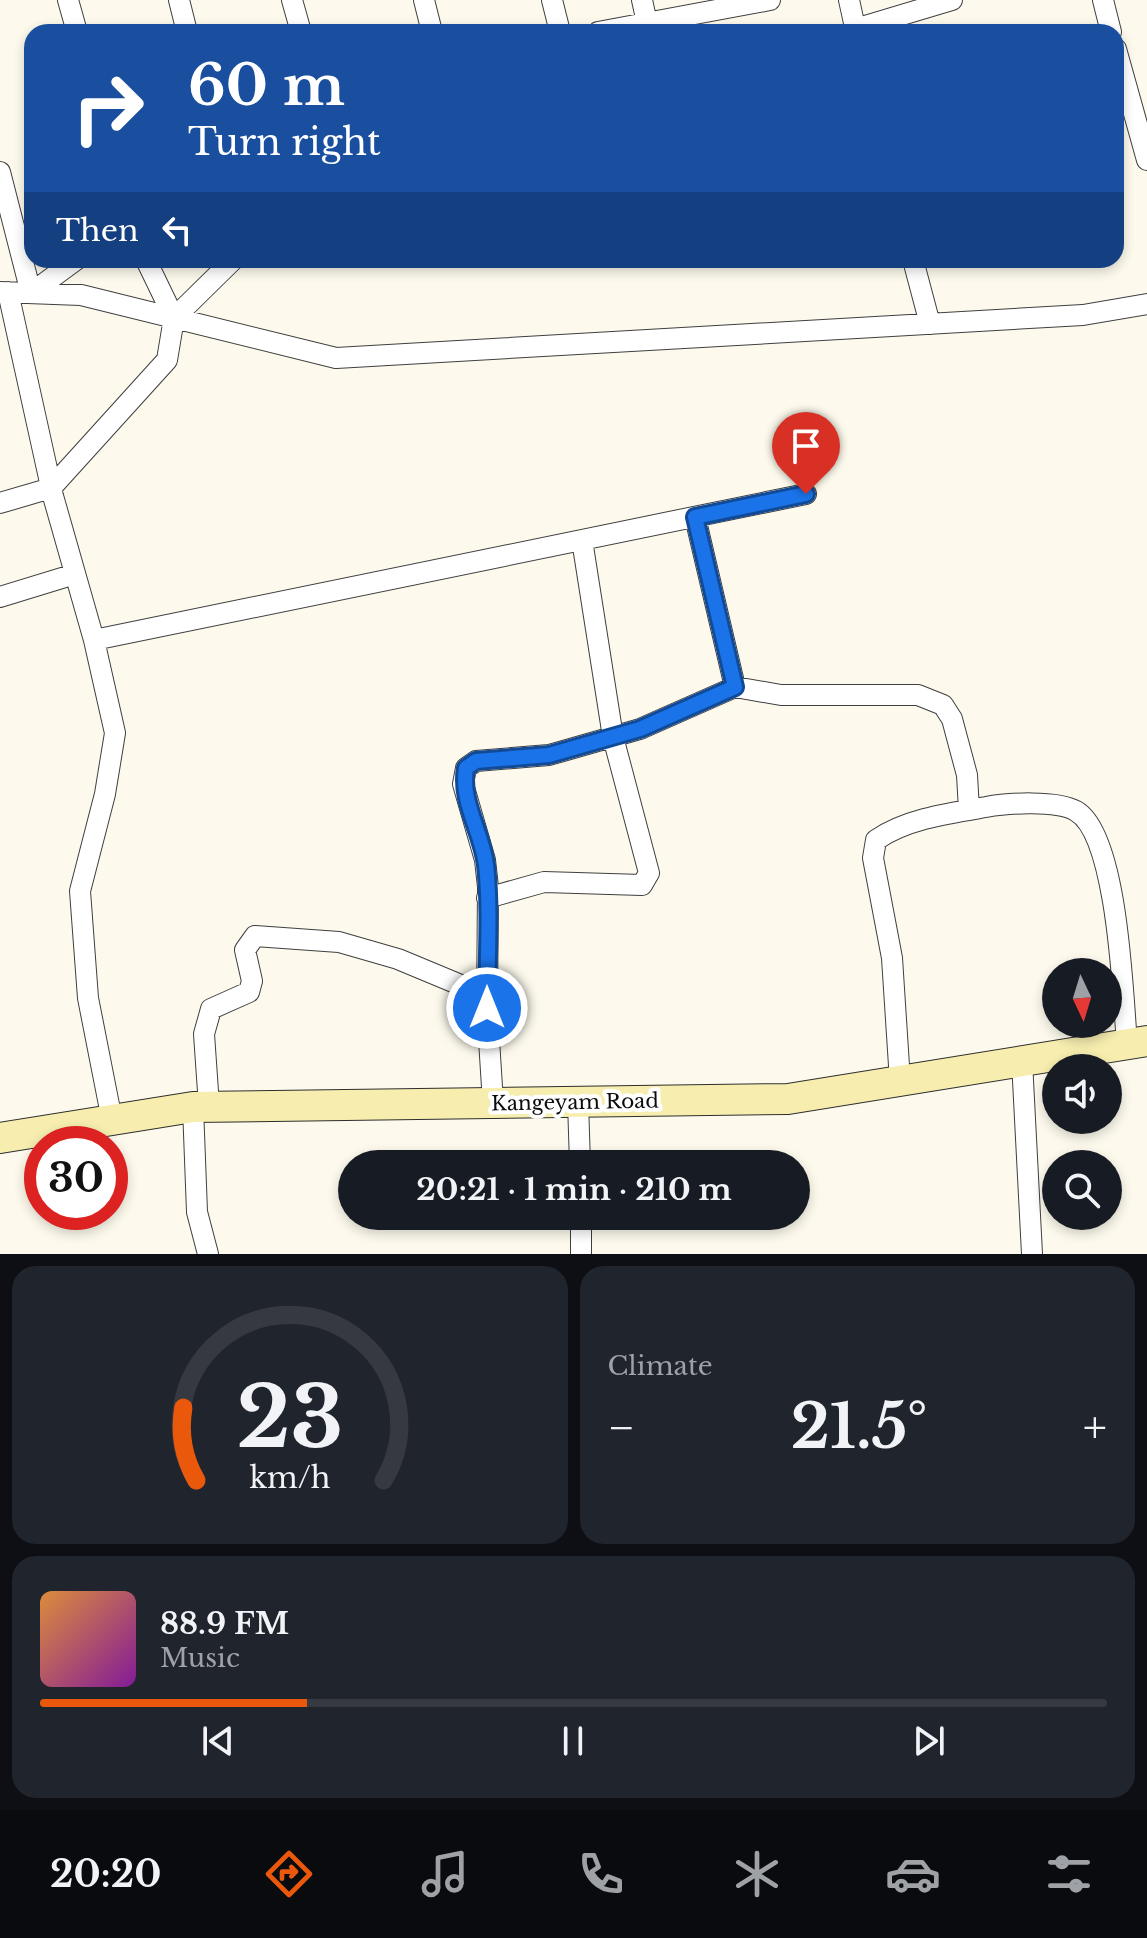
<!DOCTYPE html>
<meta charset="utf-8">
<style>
body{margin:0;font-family:"Libre Baskerville",serif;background:#20242c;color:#f1f3f6;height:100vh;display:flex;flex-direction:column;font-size:30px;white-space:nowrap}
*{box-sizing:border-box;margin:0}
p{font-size:26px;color:#9ea1a6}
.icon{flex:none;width:44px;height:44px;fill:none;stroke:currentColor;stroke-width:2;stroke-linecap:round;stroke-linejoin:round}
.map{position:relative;height:1254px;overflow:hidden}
.drawer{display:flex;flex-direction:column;gap:12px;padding:12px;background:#0d0f14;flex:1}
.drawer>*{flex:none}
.guide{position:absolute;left:24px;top:24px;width:1100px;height:244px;border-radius:24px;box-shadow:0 4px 12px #0003;background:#1a4fa0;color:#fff;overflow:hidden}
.needle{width:52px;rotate:176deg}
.buttons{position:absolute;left:1042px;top:958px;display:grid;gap:16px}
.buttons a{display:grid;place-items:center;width:80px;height:80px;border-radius:50%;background:#171b24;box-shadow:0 4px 12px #0003;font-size:40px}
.speed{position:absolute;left:24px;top:1126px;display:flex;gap:16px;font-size:40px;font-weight:700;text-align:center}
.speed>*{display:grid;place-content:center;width:104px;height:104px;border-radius:50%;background:#171b24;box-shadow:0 4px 12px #0003;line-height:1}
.speed .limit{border:12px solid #d22;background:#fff;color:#111}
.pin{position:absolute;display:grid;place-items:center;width:68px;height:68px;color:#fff;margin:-82px -34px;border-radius:50% 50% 50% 0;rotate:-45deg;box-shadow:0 0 8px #0007}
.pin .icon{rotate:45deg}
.me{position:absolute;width:88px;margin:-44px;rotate:0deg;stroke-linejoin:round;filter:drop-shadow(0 0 6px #0008)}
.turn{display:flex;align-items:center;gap:28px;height:168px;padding:0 32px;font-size:36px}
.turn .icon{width:104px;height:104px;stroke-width:2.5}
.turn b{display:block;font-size:56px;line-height:68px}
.then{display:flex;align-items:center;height:76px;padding:0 32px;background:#0003;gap:16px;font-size:30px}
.big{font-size:60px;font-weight:700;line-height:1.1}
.drawer .widget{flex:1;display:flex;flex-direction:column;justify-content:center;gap:12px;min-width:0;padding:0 28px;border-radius:24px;background:#20242c}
.drawer .dial{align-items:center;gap:0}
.dial svg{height:208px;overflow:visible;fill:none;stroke:#363941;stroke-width:7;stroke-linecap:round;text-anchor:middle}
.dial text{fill:#f1f3f6;stroke:none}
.song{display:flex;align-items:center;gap:24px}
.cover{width:96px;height:96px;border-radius:12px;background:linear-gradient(135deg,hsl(30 70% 55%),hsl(290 70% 35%))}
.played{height:8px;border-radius:4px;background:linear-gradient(90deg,#ea580c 25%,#363941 25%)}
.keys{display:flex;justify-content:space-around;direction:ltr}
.heat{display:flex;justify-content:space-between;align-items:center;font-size:44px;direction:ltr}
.drawer .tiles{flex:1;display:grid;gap:12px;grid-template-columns:1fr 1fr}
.widget:last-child{grid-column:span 2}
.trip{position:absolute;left:338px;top:1150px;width:472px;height:80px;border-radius:40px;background:#171b24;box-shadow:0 4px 12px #0003;font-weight:700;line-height:80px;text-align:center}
.tab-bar{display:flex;height:128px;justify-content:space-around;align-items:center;background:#090b0e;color:#9ea1a6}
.tab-bar .icon{width:56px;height:56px}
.tab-bar .on{color:#ea580c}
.tab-bar b{font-size:36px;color:#f1f3f6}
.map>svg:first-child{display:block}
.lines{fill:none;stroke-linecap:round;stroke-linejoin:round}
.street-casing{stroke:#3f3f3f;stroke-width:22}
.secondary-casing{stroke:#2e2e2e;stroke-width:32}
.street{stroke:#fff;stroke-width:20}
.secondary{stroke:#f6edaf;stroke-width:30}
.route-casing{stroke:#114b97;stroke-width:20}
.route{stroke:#1a73e8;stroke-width:14}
.labels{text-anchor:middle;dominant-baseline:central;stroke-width:8;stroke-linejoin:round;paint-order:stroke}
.street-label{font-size:20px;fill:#0c0c0c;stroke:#fff}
</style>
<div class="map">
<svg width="1147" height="1254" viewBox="0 0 1147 1254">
<rect width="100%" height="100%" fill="#fdfaed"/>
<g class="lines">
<g class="street-casing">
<path id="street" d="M68 0 77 32
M179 0 187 32
M292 0 301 32
M424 0 432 32
M552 0 560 32
M642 0 647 23
M849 0 856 32
M1103 0 1111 32
M855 29 952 0
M598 32 770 0
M1116 49 1147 160
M0 172 31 293 76 260
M913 260 930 324
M0 292 81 295 336 358 1083 315 1147 304
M8 292 53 496 94 640 115 733 105 794 80 891 88 998 112 1120
M174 318 233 260
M0 503 51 488 167 360 174 318 146 260
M695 517 735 687
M0 597 75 574
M94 640 806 494
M487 898 544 882 642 885 649 873 613 737 582 540
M1022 1061 1032 1254
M900 1081 892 958 873 858 876 840C906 819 950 813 986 807 1007 803 1057 800 1076 811 1118 835 1123 997 1127 1044
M578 1102 580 1164
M493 1103 487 1008 488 887 485 860 463 784 466 768 476 761 549 755 640 729 735 687 781 695H918L943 705 952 719 967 775 969 810
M209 1106 204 1034 211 1009 249 992 252 981 245 950 255 936 339 942 398 959 487 996
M193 1107 197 1212 208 1254
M581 1216V1254"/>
</g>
<g class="secondary-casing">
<path id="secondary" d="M0 1138 193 1107 788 1099 1147 1041"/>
</g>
<use href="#street" class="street"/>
<use href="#secondary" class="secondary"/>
</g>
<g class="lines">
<g class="route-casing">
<path id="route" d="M487 1008C487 961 491 912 486 865 482 832 460 802 466 768L476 761 549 755 640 729 735 687 695 517 806 494"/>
</g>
<use href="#route" class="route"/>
</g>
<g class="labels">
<g class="street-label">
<text transform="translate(575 1102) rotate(-1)">Kangeyam Road</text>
</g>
</g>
</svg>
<div class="buttons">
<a><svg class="needle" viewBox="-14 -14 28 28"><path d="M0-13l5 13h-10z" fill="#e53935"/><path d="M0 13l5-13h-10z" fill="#9ea1a6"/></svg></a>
<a><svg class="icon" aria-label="sound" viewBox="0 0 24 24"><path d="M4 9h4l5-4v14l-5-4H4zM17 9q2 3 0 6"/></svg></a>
<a><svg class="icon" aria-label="search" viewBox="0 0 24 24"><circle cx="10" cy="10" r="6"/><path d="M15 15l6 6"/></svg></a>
</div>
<div class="speed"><div class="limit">30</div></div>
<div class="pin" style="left:806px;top:494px;background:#d93025"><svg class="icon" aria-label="arrive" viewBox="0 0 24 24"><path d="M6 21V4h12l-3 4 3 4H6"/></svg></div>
<svg class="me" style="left:487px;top:1008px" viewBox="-20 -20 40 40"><circle r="17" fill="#1a73e8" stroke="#fff" stroke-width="3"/><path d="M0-11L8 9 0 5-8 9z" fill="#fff"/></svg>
<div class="trip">20:21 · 1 min · 210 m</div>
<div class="guide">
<div class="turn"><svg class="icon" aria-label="right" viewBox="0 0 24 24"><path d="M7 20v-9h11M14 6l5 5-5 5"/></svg><div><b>60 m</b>Turn right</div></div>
<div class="then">Then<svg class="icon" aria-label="left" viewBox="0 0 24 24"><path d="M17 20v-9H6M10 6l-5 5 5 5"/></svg></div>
</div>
</div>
<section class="drawer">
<div class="tiles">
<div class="widget dial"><svg viewBox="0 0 100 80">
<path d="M14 69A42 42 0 1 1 86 69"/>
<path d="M14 69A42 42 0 0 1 9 41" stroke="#ea580c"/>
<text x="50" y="56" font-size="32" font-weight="700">23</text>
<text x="50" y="72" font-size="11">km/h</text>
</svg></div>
<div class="widget"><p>Climate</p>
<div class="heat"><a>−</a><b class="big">21.5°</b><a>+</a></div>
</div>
<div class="widget">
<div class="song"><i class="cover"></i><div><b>88.9 FM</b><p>Music</p></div></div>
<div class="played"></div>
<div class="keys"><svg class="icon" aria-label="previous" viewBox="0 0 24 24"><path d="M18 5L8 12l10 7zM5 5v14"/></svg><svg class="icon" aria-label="pause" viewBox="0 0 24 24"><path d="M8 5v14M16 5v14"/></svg><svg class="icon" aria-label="next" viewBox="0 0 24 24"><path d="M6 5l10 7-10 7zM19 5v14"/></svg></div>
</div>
</div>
</section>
<nav class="tab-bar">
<b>20:20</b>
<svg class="icon on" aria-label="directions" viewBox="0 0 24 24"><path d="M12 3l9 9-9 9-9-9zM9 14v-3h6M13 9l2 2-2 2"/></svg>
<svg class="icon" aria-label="music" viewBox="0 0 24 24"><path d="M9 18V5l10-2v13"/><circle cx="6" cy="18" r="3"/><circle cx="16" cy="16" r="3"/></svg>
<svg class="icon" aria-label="phone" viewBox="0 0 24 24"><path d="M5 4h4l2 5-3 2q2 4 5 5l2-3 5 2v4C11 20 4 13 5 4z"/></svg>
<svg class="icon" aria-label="climate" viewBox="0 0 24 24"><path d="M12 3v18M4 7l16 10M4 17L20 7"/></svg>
<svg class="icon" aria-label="car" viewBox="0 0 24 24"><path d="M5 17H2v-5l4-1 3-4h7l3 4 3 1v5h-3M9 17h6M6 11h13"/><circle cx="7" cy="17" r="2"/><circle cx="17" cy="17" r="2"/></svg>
<svg class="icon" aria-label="filters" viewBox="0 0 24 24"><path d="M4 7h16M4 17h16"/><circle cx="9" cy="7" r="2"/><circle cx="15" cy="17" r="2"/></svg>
</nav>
